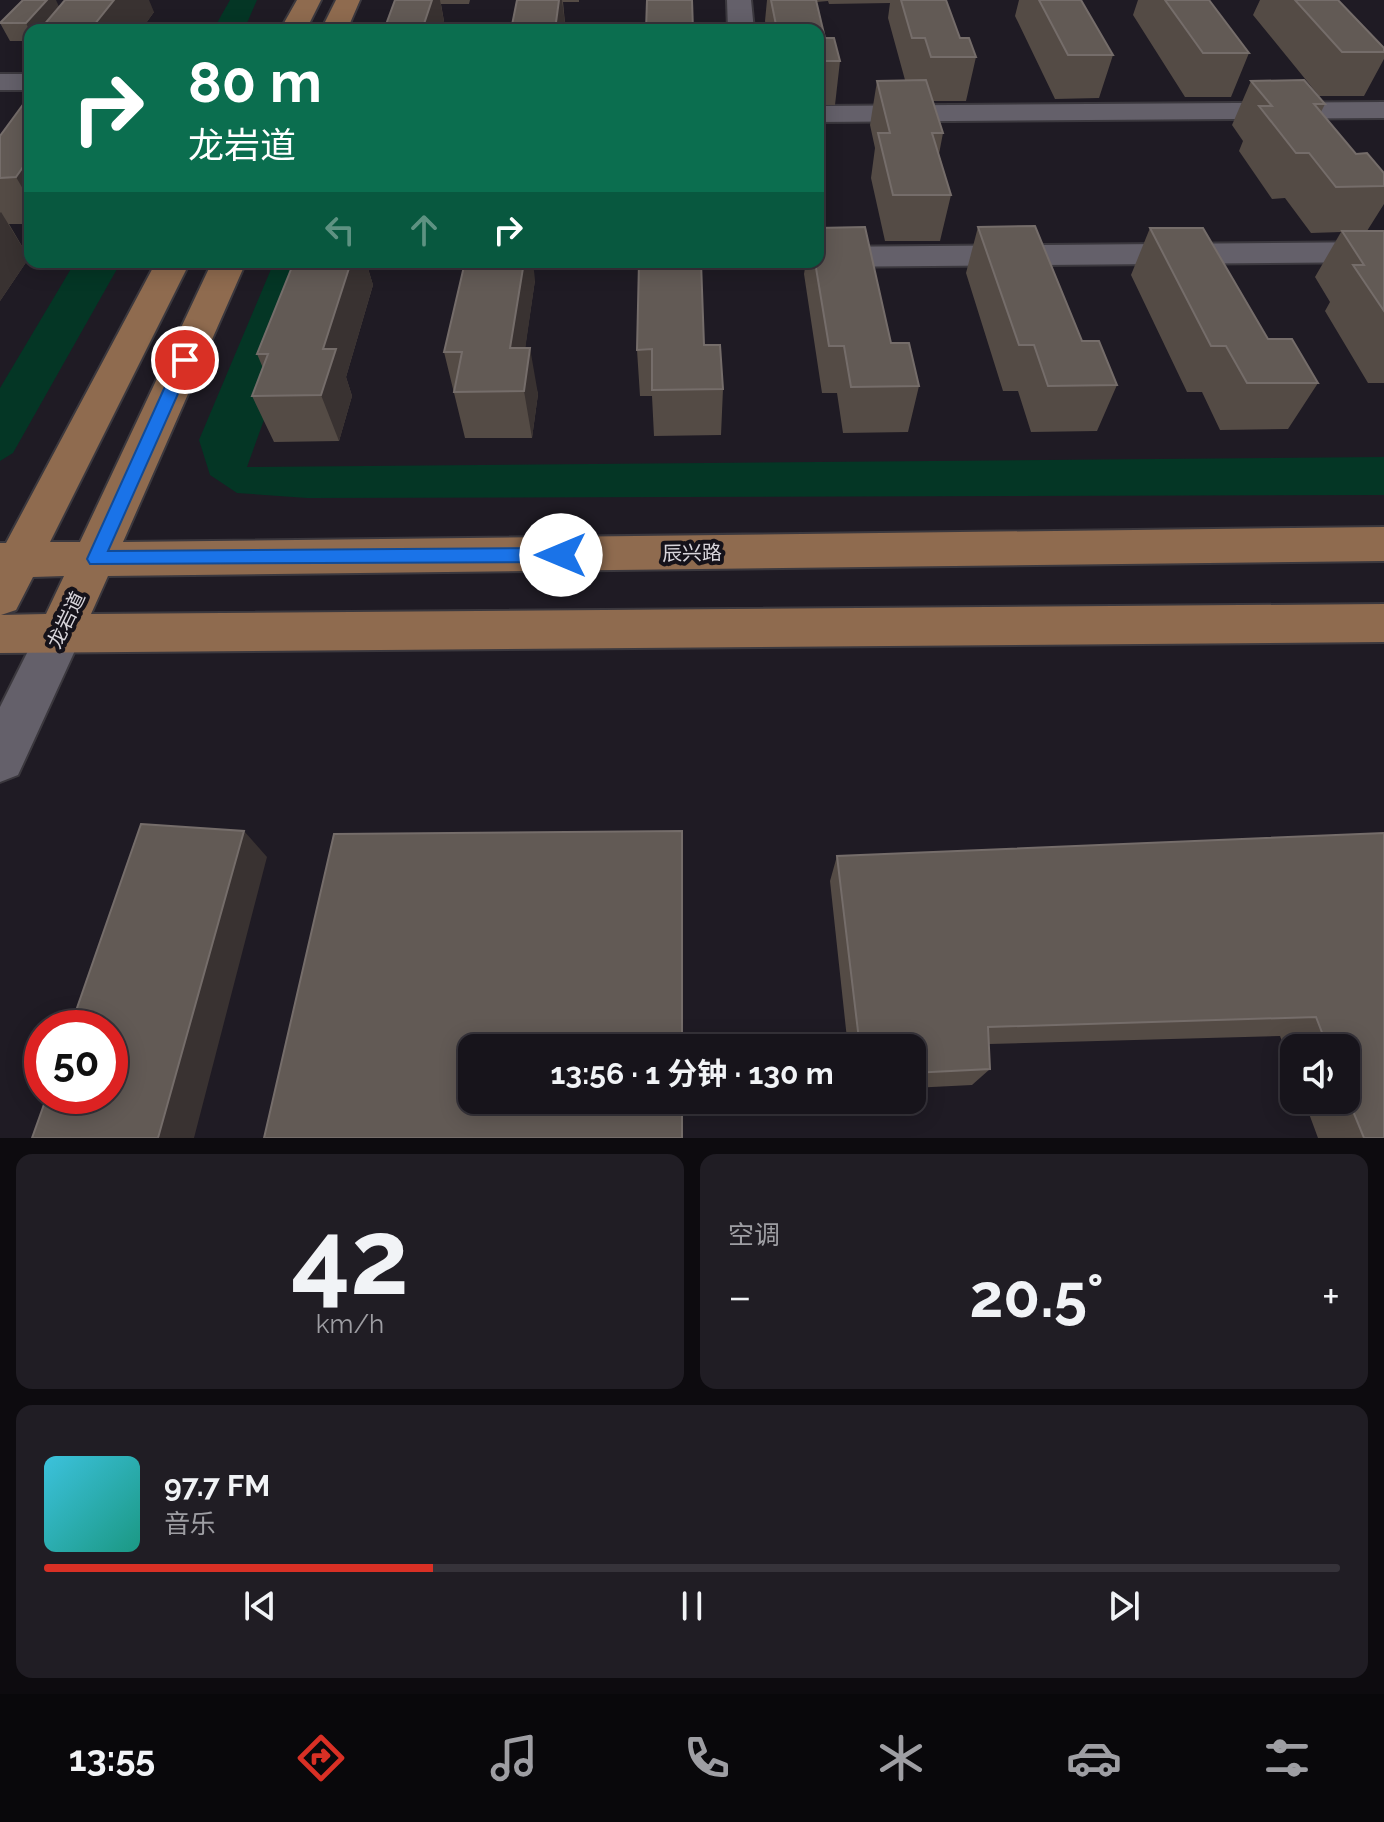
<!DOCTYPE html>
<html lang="zh">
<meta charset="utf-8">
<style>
body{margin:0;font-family:Raleway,"Noto Sans SC",sans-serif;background:#201d24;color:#f1f3f6;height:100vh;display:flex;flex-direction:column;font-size:30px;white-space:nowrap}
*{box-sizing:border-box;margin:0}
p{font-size:26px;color:#9e9ea3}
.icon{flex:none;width:44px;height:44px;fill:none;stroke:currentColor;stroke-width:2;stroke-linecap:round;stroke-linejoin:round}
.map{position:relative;height:1138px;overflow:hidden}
.side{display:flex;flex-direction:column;gap:16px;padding:16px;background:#0d0b0f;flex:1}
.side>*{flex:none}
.hud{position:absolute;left:24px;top:24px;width:800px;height:244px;border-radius:16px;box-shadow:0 4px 20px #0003,0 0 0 2px #36333a;background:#0b6e4f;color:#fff;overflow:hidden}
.buttons{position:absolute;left:1280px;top:1034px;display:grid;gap:16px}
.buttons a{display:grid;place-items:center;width:80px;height:80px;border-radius:16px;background:#17141b;box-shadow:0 4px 20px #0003,0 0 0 2px #36333a;font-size:40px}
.speed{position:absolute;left:24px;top:1010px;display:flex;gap:16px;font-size:40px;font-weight:700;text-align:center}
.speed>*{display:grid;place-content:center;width:104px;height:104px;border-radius:50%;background:#17141b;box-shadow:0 4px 20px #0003,0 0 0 2px #36333a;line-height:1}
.speed .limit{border:12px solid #d22;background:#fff;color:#111}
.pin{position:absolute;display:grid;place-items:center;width:68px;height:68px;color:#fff;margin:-34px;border:4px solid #fff;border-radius:50%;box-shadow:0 2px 8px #0007}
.me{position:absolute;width:88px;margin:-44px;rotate:270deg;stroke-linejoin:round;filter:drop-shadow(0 0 6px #0008)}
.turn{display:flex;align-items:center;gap:28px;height:168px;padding:0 32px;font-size:36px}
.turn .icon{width:104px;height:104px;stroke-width:2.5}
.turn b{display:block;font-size:56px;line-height:68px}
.lanes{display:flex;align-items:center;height:76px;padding:0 32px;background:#0003;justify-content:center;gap:40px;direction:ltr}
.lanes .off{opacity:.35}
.big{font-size:60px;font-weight:700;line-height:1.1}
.side .widget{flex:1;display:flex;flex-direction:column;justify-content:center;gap:12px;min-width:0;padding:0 28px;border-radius:16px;background:#201d24}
.side .dial{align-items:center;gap:0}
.dial b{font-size:104px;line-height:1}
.song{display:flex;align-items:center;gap:24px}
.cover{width:96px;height:96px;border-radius:12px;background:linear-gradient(135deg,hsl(190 70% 55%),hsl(170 70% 35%))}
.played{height:8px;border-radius:4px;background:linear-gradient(90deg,#d93025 30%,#36333a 30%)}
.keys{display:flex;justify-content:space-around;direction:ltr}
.heat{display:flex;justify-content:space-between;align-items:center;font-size:44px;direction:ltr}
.side .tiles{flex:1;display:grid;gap:16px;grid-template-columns:1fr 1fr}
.widget:last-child{grid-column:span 2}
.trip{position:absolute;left:458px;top:1034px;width:468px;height:80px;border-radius:16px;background:#17141b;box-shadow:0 4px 20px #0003,0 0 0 2px #36333a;font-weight:700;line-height:80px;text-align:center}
.tab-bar{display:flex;height:128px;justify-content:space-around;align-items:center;background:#09080b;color:#9e9ea3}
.tab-bar .icon{width:56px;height:56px}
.tab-bar .current{color:#d93025}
.tab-bar b{font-size:36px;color:#f1f3f6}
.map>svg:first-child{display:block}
.green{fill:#043625}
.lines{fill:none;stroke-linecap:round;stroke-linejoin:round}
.minor-casing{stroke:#3b383e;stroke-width:4}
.major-casing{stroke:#3b383e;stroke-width:4}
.minor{fill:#64606a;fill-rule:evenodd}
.major{fill:#8f6b4f;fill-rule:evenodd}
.wall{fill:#544b45}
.shaded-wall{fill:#393231}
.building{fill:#625a55;stroke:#756d6a;stroke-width:2}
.route{fill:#1a73e8;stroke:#114b97;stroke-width:2}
.labels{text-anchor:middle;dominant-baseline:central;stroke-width:8;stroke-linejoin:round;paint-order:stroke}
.street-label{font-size:20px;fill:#d8d5db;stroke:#15121a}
</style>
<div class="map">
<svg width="1384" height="1138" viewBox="0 0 1384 1138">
<rect width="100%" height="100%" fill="#1f1b24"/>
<path class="green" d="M230 0H257L244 30H213Z
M75 262H121L13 453 0 461V388Z
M274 262H321L247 467 1384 457V495L307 498 237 493 210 475 199 440Z"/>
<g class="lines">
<g class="minor-casing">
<path id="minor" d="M727 0H751L754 30H728Z
M0 74H30V90H0Z
M1384 102V118L818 122V106Z
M1384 242V262L818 267 805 262H818V247Z
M60 614 76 619 83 633 18 775 0 782V707L44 619Z"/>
</g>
<g class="major-casing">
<path id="major" d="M297 0H321L306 30H280Z
M336 0H360L347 30H321Z
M156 262H190L50 542H80L212 262H246L123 542 1384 527V561L108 576 91 614 1384 604V642L0 653V543H6ZM64 576 46 614 1 615 16 610 33 577Z"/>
</g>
<use href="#minor" class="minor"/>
<use href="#major" class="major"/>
</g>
<path class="wall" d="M395 0H470L469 4H441L445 27 444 30H384Z
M517 0H579V2H563L565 23Z
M767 0H946L960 38 976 57 966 101H933L943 133 939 154 951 195 940 241H885L871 178 875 148 870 125 877 81 905 80 888 18 890 3 829 4 828 1 816 2 825 38 840 61 835 105H818V30H767L765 21Z
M1019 0H1081L1113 55 1099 98 1055 99 1015 16Z
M1138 0H1209L1249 53 1231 97H1185L1133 15Z
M1260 0H1338L1384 48V59L1364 96H1319L1253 15Z
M59 6 154 12 141 30H30V41H10L0 23Z
M1251 81 1325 104 1321 112 1356 154 1384 173V204L1367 231H1384V383H1368L1325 311 1330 302 1315 277 1341 232 1311 233 1285 198 1272 199 1239 151 1243 141 1232 125Z
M30 95V224H9L29 258 0 301V136Z
M978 227 1082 341 1117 385 1097 431 1031 432 1018 391H1003L966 273Z
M1150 228 1268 339 1318 383 1288 429 1220 430 1202 392H1187L1131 275Z
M294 262H366L373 285 346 377 352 396 339 441 274 442 252 396 263 368 257 354Z
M806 262H818L891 343 919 386 908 432 843 433 837 393H822L804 274Z
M535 280 525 348 538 394 532 438H465L444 352Z
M704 345 723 389 721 435 654 436 652 396H640L637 350Z
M1384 833V1138H1318L1304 1100H1346V1048H1294V1073L1280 1036 989 1044 990 1069 972 1085 912 1088V1048H848L830 881 837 856Z"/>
<path class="shaded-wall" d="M47 0H56L61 11 43 26 44 30H30V32L26 23Z
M114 0H149L154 12 141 30H97L94 25Z
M432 0H440L445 27 444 30H422Z
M559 0H562L565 23 564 30H555Z
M30 157V201L16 177Z
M1 212 29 258 0 301V213Z
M351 262H366L373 285 346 377 352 396 339 441 321 395 323 349Z
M524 262H533L535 280 519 392 510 348Z
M530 348 538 394 532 438 524 391Z
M244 831 267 857 194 1138H158Z"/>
<path class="building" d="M23 0H47L26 23H0Z
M65 0H114L94 25 43 26Z
M395 0H432L422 30H384Z
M517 0H559L555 30H511Z
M647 0H692L693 30H646Z
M771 0H816L825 38H834L840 61H818V30H777Z
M901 0H946L960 38H969L976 57H931L925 38H912Z
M1039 0H1081L1113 55H1068Z
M1165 0H1209L1249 53H1203Z
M1295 0H1338L1384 48V52H1342Z
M926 80 943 133H932L951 195H893L878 133H890L877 81Z
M1304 80 1325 104H1314L1356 154 1367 153 1384 173V186L1336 187 1309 153H1296L1259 106H1272L1251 81Z
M30 95V157L16 177 0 178V136Z
M1035 226 1082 341H1099L1117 385 1048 386 1034 345H1019L978 227Z
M865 227 891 343H909L919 386 851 387 844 346H829L815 262H818V228Z
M1150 228H1203L1268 339H1292L1318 383H1247L1226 346H1211Z
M1342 231H1384V311L1353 265H1364Z
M294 262H351L323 349H336L321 395 252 396 268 354H257Z
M465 262H524L510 348H530L524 391 454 392 462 352H444Z
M639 262H701L704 345H720L723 389 652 390V349L637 350Z
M141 824 244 831 158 1138H32L47 1096H110V1028H70Z
M682 831V1048H472V1100H682V1138H264L334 834Z
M1384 833V1138H1364L1346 1094V1048H1328L1316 1017 988 1027 990 1069 912 1073V1048H860L837 856Z"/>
<path class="route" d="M185 355 193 360 108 551 561 548 570 555 561 562 90 564 87 559 177 360Z"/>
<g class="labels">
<g class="street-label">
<text transform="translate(692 553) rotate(-1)">辰兴路</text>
<text transform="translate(66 620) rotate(-64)">龙岩道</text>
</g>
</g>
</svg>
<div class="buttons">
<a><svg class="icon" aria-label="sound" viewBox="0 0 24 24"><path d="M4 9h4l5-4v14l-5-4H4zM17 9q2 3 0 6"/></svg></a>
</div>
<div class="speed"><div class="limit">50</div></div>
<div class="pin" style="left:185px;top:360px;background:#d93025"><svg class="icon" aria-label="arrive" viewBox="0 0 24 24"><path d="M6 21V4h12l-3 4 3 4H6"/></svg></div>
<svg class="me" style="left:561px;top:555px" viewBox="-20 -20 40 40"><circle r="19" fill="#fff"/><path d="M0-13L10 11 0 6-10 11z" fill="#1a73e8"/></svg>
<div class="trip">13:56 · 1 分钟 · 130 m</div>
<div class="hud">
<div class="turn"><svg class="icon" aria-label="right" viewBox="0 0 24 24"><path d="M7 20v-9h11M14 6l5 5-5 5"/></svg><div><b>80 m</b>龙岩道</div></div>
<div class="lanes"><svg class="icon off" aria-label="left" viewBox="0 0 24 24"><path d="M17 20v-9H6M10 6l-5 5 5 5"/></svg><svg class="icon off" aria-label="ahead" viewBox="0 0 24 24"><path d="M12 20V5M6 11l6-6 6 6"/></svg><svg class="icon" aria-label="right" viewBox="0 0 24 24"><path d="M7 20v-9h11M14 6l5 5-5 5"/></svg></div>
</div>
</div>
<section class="side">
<div class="tiles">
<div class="widget dial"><b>42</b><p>km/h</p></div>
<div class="widget"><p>空调</p>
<div class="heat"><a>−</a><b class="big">20.5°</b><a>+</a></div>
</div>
<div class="widget">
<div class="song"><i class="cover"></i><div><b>97.7 FM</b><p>音乐</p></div></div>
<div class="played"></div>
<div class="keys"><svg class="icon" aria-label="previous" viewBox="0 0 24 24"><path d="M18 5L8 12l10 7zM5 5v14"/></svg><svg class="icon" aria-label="pause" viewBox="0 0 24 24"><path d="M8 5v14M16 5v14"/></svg><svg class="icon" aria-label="next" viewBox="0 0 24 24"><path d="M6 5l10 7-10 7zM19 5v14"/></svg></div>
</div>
</div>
</section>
<nav class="tab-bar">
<b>13:55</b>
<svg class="icon current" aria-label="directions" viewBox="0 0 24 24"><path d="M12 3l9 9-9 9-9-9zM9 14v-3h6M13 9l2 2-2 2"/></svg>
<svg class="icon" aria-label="music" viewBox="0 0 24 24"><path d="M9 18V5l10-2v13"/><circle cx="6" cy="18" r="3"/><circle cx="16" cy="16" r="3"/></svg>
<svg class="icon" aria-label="phone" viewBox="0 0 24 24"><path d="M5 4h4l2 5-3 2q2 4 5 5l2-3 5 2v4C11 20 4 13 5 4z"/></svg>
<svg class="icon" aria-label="climate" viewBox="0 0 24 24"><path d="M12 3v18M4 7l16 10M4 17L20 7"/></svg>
<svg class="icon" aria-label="car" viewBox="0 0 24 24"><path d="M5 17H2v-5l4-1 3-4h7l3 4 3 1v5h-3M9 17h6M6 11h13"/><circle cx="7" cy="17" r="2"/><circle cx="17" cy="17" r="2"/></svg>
<svg class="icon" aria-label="filters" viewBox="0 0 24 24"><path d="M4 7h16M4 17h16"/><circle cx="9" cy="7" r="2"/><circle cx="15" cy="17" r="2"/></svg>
</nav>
